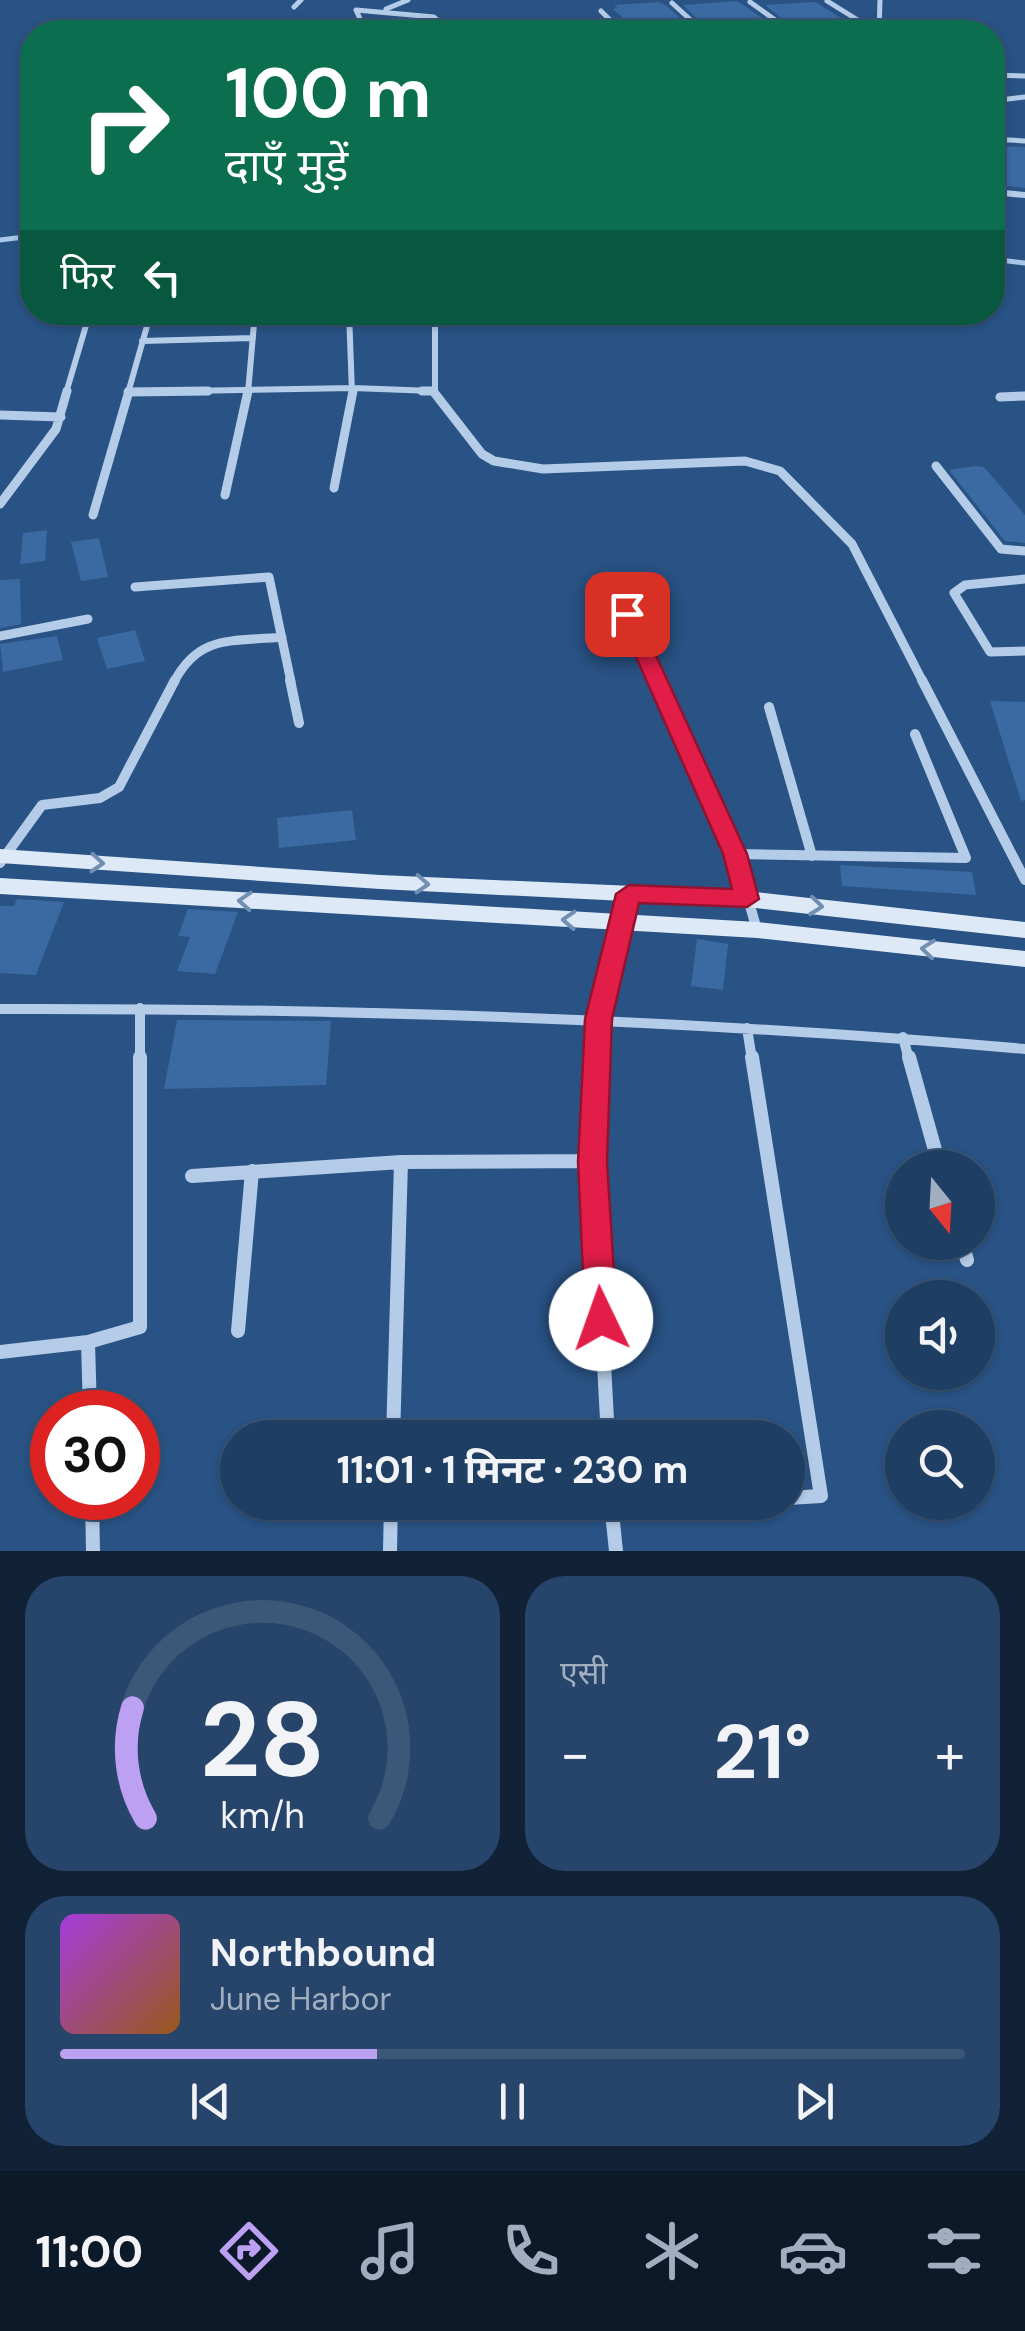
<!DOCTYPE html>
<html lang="hi">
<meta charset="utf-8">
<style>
body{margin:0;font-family:"DM Sans","Noto Sans Devanagari",sans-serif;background:#27456a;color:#f1f3f6;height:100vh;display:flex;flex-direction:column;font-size:38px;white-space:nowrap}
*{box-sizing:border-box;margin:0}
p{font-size:32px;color:#a1aebf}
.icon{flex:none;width:55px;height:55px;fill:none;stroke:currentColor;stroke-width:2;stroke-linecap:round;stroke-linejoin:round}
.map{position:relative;height:1551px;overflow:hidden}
.panel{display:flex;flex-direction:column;gap:25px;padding:25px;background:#112237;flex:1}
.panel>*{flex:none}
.hud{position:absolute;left:20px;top:20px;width:985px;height:305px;border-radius:40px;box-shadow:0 2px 8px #0004,0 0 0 2px #3c5778;background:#0b6e4f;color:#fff;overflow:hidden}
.needle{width:65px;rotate:162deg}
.fabs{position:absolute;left:885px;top:1150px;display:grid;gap:20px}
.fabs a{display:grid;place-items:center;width:110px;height:110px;border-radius:50%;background:#1f3e64;box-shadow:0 2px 8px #0004,0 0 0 2px #3c5778;font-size:50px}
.speed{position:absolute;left:30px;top:1390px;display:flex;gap:20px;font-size:50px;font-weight:700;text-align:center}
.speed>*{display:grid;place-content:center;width:130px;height:130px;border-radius:50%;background:#1f3e64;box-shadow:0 2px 8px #0004,0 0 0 2px #3c5778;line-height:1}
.speed .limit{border:15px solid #d22;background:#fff;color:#111}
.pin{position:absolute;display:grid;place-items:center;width:85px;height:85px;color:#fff;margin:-42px;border-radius:20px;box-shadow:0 5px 15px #0006}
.me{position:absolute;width:110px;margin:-55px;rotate:357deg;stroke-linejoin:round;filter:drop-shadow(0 0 8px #0008)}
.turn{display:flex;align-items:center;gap:35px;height:210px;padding:0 40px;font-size:45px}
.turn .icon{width:130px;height:130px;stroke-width:2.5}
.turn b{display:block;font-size:70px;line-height:85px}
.then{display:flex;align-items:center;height:95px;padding:0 40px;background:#0003;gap:20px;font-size:38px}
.big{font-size:75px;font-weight:700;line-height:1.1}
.panel .card{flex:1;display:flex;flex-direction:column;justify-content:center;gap:15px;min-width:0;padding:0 35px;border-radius:40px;background:#27456a}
.panel .dial{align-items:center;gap:0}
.dial svg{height:260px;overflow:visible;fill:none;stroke:#3c5778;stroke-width:7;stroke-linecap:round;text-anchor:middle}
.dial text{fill:#f1f3f6;stroke:none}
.song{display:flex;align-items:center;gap:30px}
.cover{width:120px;height:120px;border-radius:15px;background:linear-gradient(135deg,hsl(280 70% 55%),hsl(30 70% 35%))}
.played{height:10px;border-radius:5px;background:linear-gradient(90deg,#bca0f2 35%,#3c5778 35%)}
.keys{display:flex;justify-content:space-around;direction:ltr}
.heat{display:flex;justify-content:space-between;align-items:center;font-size:55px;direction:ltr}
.panel .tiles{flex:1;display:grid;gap:25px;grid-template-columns:1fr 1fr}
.card:last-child{grid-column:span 2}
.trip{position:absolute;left:220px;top:1420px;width:585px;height:100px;border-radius:50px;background:#1f3e64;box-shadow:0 2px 8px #0004,0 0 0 2px #3c5778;font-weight:700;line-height:100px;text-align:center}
.menu{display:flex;height:160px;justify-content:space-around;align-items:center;background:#0c1928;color:#a1aebf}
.menu .icon{width:70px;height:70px}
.menu .active{color:#bca0f2}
.menu b{font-size:45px;color:#f1f3f6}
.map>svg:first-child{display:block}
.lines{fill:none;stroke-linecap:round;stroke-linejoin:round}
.stream{stroke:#a9c7e7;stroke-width:5}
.building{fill:#3a6aa1}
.street-far4{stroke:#b4cce7;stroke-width:5}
.street-far3{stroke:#b4cce7;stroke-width:6}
.street-far2{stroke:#b4cce7;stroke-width:9}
.street-far1{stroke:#b4cce7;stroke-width:10}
.street{stroke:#b4cce7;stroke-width:14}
.secondary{fill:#dde9f7;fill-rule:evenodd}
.oneway{stroke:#718fb3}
.route{fill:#e11d48;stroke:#92132f;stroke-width:2.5}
</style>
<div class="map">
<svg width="1025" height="1551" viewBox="0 0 1025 1551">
<rect width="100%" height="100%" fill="#295385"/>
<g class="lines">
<path class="stream" d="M0 240 32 236
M992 259 1025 263"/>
</g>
<path class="building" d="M737 1 746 7 782 32H710L683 5Z
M658 2 667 6 695 32H638L613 9 618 8 614 5Z
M815 2 864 32H798L765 5Z
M1002 146 1025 147V188L1007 186Z
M975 466 984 467 1025 515V543L1005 541 949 470Z
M47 530 45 561 20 564 23 533Z
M99 538 108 577 81 581 71 542Z
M20 579 21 624 0 628V580Z
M135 630 145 661 107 669 97 638Z
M57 636 63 660 3 672 0 644Z
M990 701 1025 702V800L1021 801Z
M352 810 356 840 279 848 277 818Z
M840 865 972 872 976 895 842 886Z
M17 899 64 902 36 975 0 973V906H14Z
M188 909 238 912 215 974 177 971 190 937 178 936Z
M697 939 728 944 723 990 691 986Z
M177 1020 331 1021 326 1085 164 1089Z"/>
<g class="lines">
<path class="street-far4" d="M827 1 877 32
M750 2 792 32
M672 3 704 32
M294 7 301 0
M386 9 408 0
M601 11 622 32
M521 23 533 32
M293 24 298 32
M366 32 356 10 434 17 450 32
M879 32 880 0
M992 75 1025 76
M992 101 1025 97
M992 139 1025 141"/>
<path class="street-far3" d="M992 178 1001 246 992 243
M992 192 1025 195
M349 312 352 393
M142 341 253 338
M128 392 353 388 433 391
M66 393 90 312
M128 393 151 312
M248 393 255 312
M435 393V312"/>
<path class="street-far2" d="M422 391H433
M433 391 482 454 494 461 543 469 745 461 780 471 852 544 923 682
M128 392 208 391
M1000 397 1025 396
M0 415 61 417
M936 466 1001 549 1025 551
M334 488 353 391
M225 495 248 391
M0 504 56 429 67 391
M93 515 129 391
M1025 579 965 585 954 593 990 652 1025 651
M135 587 269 577 291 682
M627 614 658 682
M0 636 88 619
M174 682C199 634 232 642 282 637"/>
<path class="street-far1" d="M290 680 299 723
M657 680 735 854 757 930
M922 680 1025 880
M769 707 812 856
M735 854 966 858 915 734
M0 863 42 805 100 798 119 787 175 680
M140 1008V1060
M0 1009C343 1008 684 1019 1025 1049
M747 1028 752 1060
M903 1037 909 1060
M597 1060 599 1019 629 894"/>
<path class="street" d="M597 1057 593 1161 608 1438
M752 1057 821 1496 788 1498
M909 1057 940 1168
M192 1176 401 1162 593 1161
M962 1242 967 1260
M238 1331 252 1171
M88 1342 90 1412
M0 1352 88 1342 140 1327V1057
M393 1438 401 1162
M92 1498 93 1551
M611 1503 616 1551
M612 1509 714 1502
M390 1551 391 1502"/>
<path class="secondary" d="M0 849 380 875 747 891 1025 922V938L747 907 380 889 0 863Z
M0 878 757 922 1025 951V967L757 938 0 894Z"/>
</g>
<defs><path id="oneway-chevron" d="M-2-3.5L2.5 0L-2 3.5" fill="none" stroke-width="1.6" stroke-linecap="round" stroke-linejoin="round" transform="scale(2.5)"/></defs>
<g class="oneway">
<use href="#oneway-chevron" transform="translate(97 863) rotate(4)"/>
<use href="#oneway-chevron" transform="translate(422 884) rotate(3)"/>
<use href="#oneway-chevron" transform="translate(245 901) rotate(-176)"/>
<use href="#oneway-chevron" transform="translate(816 906) rotate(6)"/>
<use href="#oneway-chevron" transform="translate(569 920) rotate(-177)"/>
<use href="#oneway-chevron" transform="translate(928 949) rotate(-174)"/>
</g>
<path class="route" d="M627 608 637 614 747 854 759 899 747 907 639 903 612 1019 607 1162 617 1319 613 1329 601 1334 590 1329 585 1319 578 1162 585 1019 616 894 629 885 732 889 723 854 617 614Z"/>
</svg>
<div class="fabs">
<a><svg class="needle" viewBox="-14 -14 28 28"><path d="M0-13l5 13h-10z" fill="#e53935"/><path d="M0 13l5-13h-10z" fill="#a1aebf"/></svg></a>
<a><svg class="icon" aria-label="sound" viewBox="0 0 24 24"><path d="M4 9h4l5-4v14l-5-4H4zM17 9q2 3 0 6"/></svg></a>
<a><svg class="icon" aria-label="search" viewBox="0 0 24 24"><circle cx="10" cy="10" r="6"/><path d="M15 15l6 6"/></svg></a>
</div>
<div class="speed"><div class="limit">30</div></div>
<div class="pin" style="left:627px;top:614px;background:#d93025"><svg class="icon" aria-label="arrive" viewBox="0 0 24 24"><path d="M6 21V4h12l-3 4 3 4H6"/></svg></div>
<svg class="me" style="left:601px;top:1319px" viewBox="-20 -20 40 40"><circle r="19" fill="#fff"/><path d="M0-13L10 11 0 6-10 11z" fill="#e11d48"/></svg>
<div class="trip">11:01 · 1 मिनट · 230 m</div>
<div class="hud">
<div class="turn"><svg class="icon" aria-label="right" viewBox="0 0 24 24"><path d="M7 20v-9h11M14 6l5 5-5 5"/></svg><div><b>100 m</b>दाएँ मुड़ें</div></div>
<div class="then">फिर<svg class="icon" aria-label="left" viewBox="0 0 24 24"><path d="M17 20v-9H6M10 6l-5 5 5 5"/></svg></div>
</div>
</div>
<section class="panel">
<div class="tiles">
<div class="card dial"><svg viewBox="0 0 100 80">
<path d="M14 69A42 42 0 1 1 86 69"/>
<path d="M14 69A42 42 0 0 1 10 35" stroke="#bca0f2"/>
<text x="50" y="56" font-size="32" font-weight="700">28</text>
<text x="50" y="72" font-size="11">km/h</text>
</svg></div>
<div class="card"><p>एसी</p>
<div class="heat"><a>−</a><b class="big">21°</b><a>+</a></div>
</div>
<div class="card">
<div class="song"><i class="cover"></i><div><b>Northbound</b><p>June Harbor</p></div></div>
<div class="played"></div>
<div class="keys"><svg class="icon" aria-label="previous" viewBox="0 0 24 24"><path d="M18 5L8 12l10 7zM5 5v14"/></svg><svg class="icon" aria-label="pause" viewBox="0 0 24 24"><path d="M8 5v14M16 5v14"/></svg><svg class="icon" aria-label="next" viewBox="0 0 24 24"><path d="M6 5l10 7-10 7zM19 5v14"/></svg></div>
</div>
</div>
</section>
<nav class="menu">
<b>11:00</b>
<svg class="icon active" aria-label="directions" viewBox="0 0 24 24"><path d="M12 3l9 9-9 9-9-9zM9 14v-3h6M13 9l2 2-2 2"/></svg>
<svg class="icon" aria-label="music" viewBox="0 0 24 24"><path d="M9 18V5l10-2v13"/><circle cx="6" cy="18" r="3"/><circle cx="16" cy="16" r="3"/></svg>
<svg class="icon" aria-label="phone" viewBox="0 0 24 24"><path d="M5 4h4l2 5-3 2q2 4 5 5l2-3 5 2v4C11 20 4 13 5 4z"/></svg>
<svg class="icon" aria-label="climate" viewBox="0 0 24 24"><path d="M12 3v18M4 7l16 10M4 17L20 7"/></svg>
<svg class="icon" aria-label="car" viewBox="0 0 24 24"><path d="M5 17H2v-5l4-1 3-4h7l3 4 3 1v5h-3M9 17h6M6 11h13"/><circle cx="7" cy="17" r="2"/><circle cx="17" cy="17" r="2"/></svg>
<svg class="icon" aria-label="filters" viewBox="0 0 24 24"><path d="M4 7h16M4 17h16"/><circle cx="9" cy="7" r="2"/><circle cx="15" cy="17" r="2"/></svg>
</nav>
